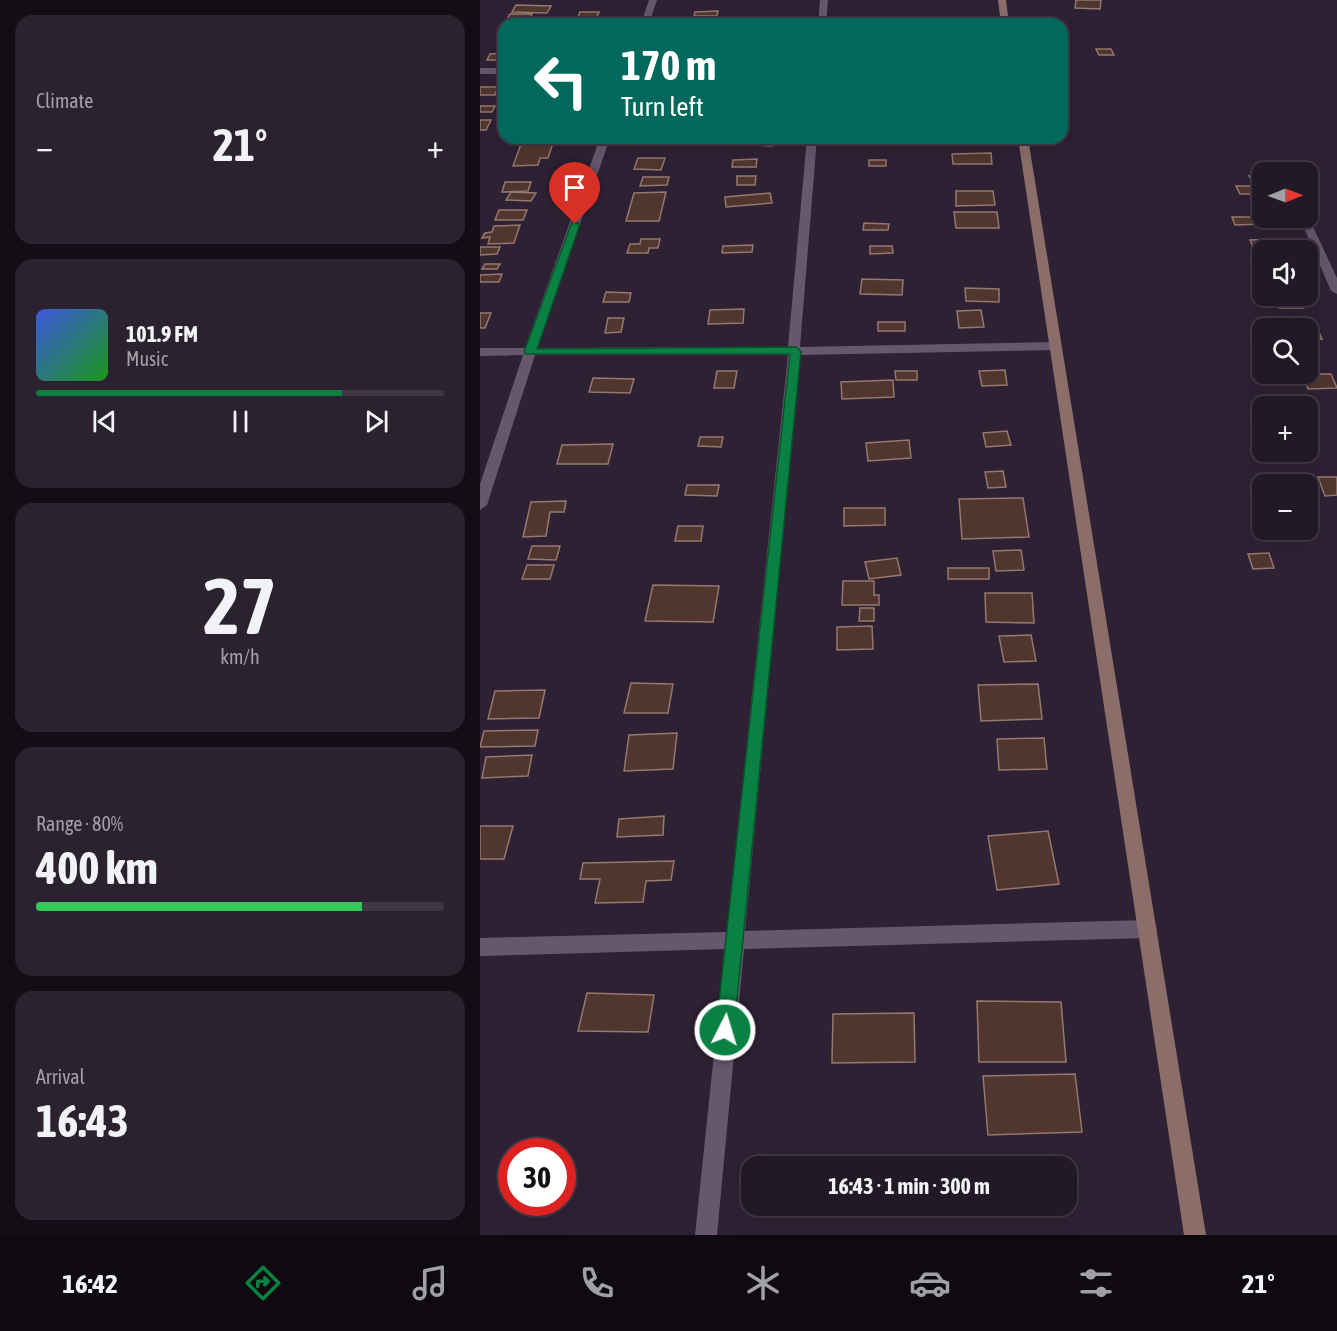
<!DOCTYPE html>
<meta charset="utf-8">
<style>
body{margin:0;font-family:"Asap Condensed",sans-serif;background:#2a222f;color:#f1f3f6;height:100vh;display:flex;flex-direction:column;font-size:22px;white-space:nowrap}
*{box-sizing:border-box;margin:0}
p{font-size:20px;color:#a2a0a7}
.icon{flex:none;width:33px;height:33px;fill:none;stroke:currentColor;stroke-width:2;stroke-linecap:round;stroke-linejoin:round}
.map{position:relative;flex:1;overflow:hidden}
.panel{display:flex;flex-direction:column;gap:15px;padding:15px;background:#130e15;width:480px}
.panel>*{flex:none}
.hud{position:absolute;left:18px;top:18px;width:570px;height:126px;border-radius:18px;box-shadow:0 6px 24px #0002,0 0 0 2px #3f3844;background:#00695c;color:#fff;overflow:hidden}
.needle{width:39px;rotate:89deg}
.fabs{position:absolute;left:772px;top:162px;display:grid;gap:12px}
.fabs a{display:grid;place-items:center;width:66px;height:66px;border-radius:12px;background:#221927;box-shadow:0 6px 24px #0002,0 0 0 2px #3f3844;font-size:30px}
.speed{position:absolute;left:18px;top:1138px;display:flex;gap:12px;font-size:30px;font-weight:700;text-align:center}
.speed>*{display:grid;place-content:center;width:78px;height:78px;border-radius:50%;background:#221927;box-shadow:0 6px 24px #0002,0 0 0 2px #3f3844;line-height:1}
.speed .limit{border:9px solid #d22;background:#fff;color:#111}
.pin{position:absolute;display:grid;place-items:center;width:51px;height:51px;color:#fff;margin:-62px -26px;border-radius:50% 50% 50% 0;rotate:-45deg;box-shadow:0 0 6px #0007}
.pin .icon{rotate:45deg}
.me{position:absolute;width:66px;margin:-33px;rotate:5deg;stroke-linejoin:round;filter:drop-shadow(0 0 4px #0008)}
.turn{display:flex;align-items:center;gap:21px;height:126px;padding:0 24px;font-size:27px}
.turn .icon{width:78px;height:78px;stroke-width:2.5}
.turn b{display:block;font-size:42px;line-height:51px}
.big{font-size:45px;font-weight:700;line-height:1.1}
.panel .tile{flex:1;display:flex;flex-direction:column;justify-content:center;gap:9px;min-width:0;padding:0 21px;border-radius:18px;background:#2a222f}
.panel .dial{align-items:center;gap:0}
.dial b{font-size:78px;line-height:1}
.song{display:flex;align-items:center;gap:18px}
.cover{width:72px;height:72px;border-radius:9px;background:linear-gradient(135deg,hsl(230 70% 55%),hsl(120 70% 35%))}
.played{height:6px;border-radius:3px;background:linear-gradient(90deg,#0b8043 75%,#3f3844 75%)}
.keys{display:flex;justify-content:space-around;direction:ltr}
.heat{display:flex;justify-content:space-between;align-items:center;font-size:33px;direction:ltr}
.charge{height:9px;border-radius:4px;background:linear-gradient(90deg,#34c759 80%,#3f3844 0)}
.trip{position:absolute;left:261px;top:1156px;width:336px;height:60px;border-radius:18px;background:#221927;box-shadow:0 6px 24px #0002,0 0 0 2px #3f3844;font-weight:700;line-height:60px;text-align:center}
.menu{display:flex;height:96px;justify-content:space-around;align-items:center;background:#0e0a10;color:#a2a0a7}
.menu .icon{width:42px;height:42px}
.menu .current{color:#0b8043}
.menu b{font-size:27px;color:#f1f3f6}
main{display:flex;flex:1;min-height:0}
.map>svg:first-child{display:block}
.building{fill:#50362e;stroke:#95786e;stroke-width:1.5}
.lines{fill:none;stroke-linecap:round;stroke-linejoin:round}
.street{fill:#67576e;fill-rule:evenodd}
.secondary{fill:#8b6e6a;fill-rule:evenodd}
.route{fill:#0b8043;stroke:#07532c;stroke-width:1.5}
</style>
<main>
<section class="panel">
<div class="tile"><p>Climate</p>
<div class="heat"><a>−</a><b class="big">21°</b><a>+</a></div>
</div>
<div class="tile">
<div class="song"><i class="cover"></i><div><b>101.9 FM</b><p>Music</p></div></div>
<div class="played"></div>
<div class="keys"><svg class="icon" aria-label="previous" viewBox="0 0 24 24"><path d="M18 5L8 12l10 7zM5 5v14"/></svg><svg class="icon" aria-label="pause" viewBox="0 0 24 24"><path d="M8 5v14M16 5v14"/></svg><svg class="icon" aria-label="next" viewBox="0 0 24 24"><path d="M6 5l10 7-10 7zM19 5v14"/></svg></div>
</div>
<div class="tile dial"><b>27</b><p>km/h</p></div>
<div class="tile"><p>Range · 80%</p><b class="big">400 km</b><div class="charge"></div></div>
<div class="tile"><p>Arrival</p><b class="big">16:43</b></div>
</section>
<div class="map">
<svg width="857" height="1235" viewBox="0 0 857 1235">
<rect width="100%" height="100%" fill="#2e2134"/>
<path class="building" d="M596 0H621L620 9 595 8Z
M36 5 71 6 67 13 32 12Z
M238 11 237 16H214L215 12Z
M100 12H119L117 17H98Z
M30 14H52L48 21H26Z
M274 19H296V23L274 24Z
M616 49H631L634 55H619Z
M24 53V60H7L10 54Z
M0 87H18L15 95H0Z
M0 106H15L12 112H0Z
M0 120H11L6 130H0Z
M276 138H294L292 146 274 145Z
M73 143 68 158H60L58 165 33 166 41 144Z
M511 153 512 164H473L472 154Z
M158 158H185L181 170 154 169Z
M277 159 276 167H252L253 160Z
M389 160H406V166H389Z
M782 175 783 183 774 184 769 176Z
M257 176H276L275 185H257Z
M163 177H189L187 185 160 186Z
M25 182H51L48 191 22 192Z
M756 186H783V194H760Z
M476 191H513L515 205 476 206Z
M31 192 56 193 51 201 26 200Z
M186 192 179 221H146L154 193Z
M290 193 292 203 246 207 245 197Z
M19 210H47L43 220H15Z
M474 212H517L519 228H476Z
M752 217H779L782 224 755 225Z
M384 223 409 224 408 230H383Z
M40 225 34 243 8 244 10 237 2 238 5 233 12 232 14 226Z
M161 239H180L178 248H169L168 253H147L150 244H160Z
M801 239 806 250H783V256H777L770 240Z
M273 245 272 252 242 253 243 246Z
M390 246H412L413 253 390 254Z
M0 247H20L17 254 0 255Z
M5 264H20L17 269H2Z
M22 274 19 282H0V275Z
M382 279 423 280 422 295 380 294Z
M485 288 519 289V302L486 301Z
M126 292 151 293 149 302H123Z
M796 300H820L823 308H799Z
M264 309 263 323 228 324 230 310Z
M501 310 504 327 479 328 477 311Z
M0 313H11L5 328H0Z
M128 318H144L141 332 125 333Z
M398 322H425V331H398Z
M828 330H838L842 339H828Z
M525 370 527 385 502 386 499 371Z
M237 371H257L254 388H234Z
M415 371H437V380H416Z
M822 374H851L857 388 828 389Z
M113 378 154 379 150 393 109 392Z
M413 380 414 397 362 399 361 382Z
M527 431 531 445 506 447 503 433Z
M220 437H243L241 447 218 446Z
M429 440 431 458 388 461 386 443Z
M133 444 128 464H77L82 445Z
M523 471 526 487 508 488 505 472Z
M838 477H857V495L845 496Z
M207 485H239L237 496 205 495Z
M543 498 549 537 482 539 479 499Z
M86 501 84 512H70L66 536 43 537 51 502Z
M364 508H405V525L364 526Z
M198 526H223L221 541H195Z
M52 546H80L76 560 48 559Z
M541 550 544 570 516 571 513 551Z
M789 553 794 568 773 569 768 554Z
M417 558 421 575 389 579 385 562Z
M47 565H74L70 579H42Z
M468 568H509V579H468Z
M363 581H394V595H399V605H362Z
M173 585 239 586 233 622 165 621Z
M505 593H552L554 623 506 622Z
M380 608H394V621H379Z
M392 626 393 649 357 650V627Z
M551 635 556 661 524 662 519 636Z
M151 683 193 684 188 713H144Z
M558 684 562 719 501 721 498 685Z
M65 690 59 718 8 719 15 691Z
M58 730 55 746 0 747 4 731Z
M197 733 193 769 144 771 149 735Z
M564 738 567 769 519 770 517 739Z
M52 755 48 776 2 778 6 757Z
M184 816 183 835 137 837 139 819Z
M0 826H33L24 859H0Z
M568 831 579 884 517 890 508 836Z
M194 861 191 880 166 881 163 902 115 903 120 879H100L103 863Z
M107 993 174 995 168 1032 98 1031Z
M497 1001 581 1002 586 1062H499Z
M434 1013 435 1062 352 1063 353 1014Z
M595 1074 602 1132 508 1135 503 1076Z"/>
<g class="lines">
<path class="street" d="M169 0H177L169 24H161Z
M340 0H348L346 24H338Z
M0 68H24V74H0Z
M120 138H130L57 348 308 347 327 138H337L320 347 576 342 582 346 576 350 320 355 265 931 668 920 675 923 677 929 675 935 668 938 264 949 237 1235H215L245 949 0 956V938L247 932 308 355H55L7 505 0 510V484L43 355 0 356V348H45Z
M828 216 857 278V294L851 291 820 218H828Z"/>
<path class="secondary" d="M518 0H526L529 24H521Z
M538 138H548L726 1235H704Z"/>
</g>
<path class="route" d="M92 222 100 224 57 349 316 347 321 351 254 1030 251 1037 245 1039 239 1037 236 1030 310 354H46L44 352Z"/>
</svg>
<div class="fabs">
<a><svg class="needle" viewBox="-14 -14 28 28"><path d="M0-13l5 13h-10z" fill="#e53935"/><path d="M0 13l5-13h-10z" fill="#a2a0a7"/></svg></a>
<a><svg class="icon" aria-label="sound" viewBox="0 0 24 24"><path d="M4 9h4l5-4v14l-5-4H4zM17 9q2 3 0 6"/></svg></a>
<a><svg class="icon" aria-label="search" viewBox="0 0 24 24"><circle cx="10" cy="10" r="6"/><path d="M15 15l6 6"/></svg></a>
<a>+</a>
<a>−</a>
</div>
<div class="speed"><div class="limit">30</div></div>
<div class="pin" style="left:95px;top:224px;background:#d93025"><svg class="icon" aria-label="arrive" viewBox="0 0 24 24"><path d="M6 21V4h12l-3 4 3 4H6"/></svg></div>
<svg class="me" style="left:245px;top:1030px" viewBox="-20 -20 40 40"><circle r="17" fill="#0b8043" stroke="#fff" stroke-width="3"/><path d="M0-11L8 9 0 5-8 9z" fill="#fff"/></svg>
<div class="trip">16:43 · 1 min · 300 m</div>
<div class="hud">
<div class="turn"><svg class="icon" aria-label="left" viewBox="0 0 24 24"><path d="M17 20v-9H6M10 6l-5 5 5 5"/></svg><div><b>170 m</b>Turn left</div></div>
</div>
</div>
</main>
<nav class="menu">
<b>16:42</b>
<svg class="icon current" aria-label="directions" viewBox="0 0 24 24"><path d="M12 3l9 9-9 9-9-9zM9 14v-3h6M13 9l2 2-2 2"/></svg>
<svg class="icon" aria-label="music" viewBox="0 0 24 24"><path d="M9 18V5l10-2v13"/><circle cx="6" cy="18" r="3"/><circle cx="16" cy="16" r="3"/></svg>
<svg class="icon" aria-label="phone" viewBox="0 0 24 24"><path d="M5 4h4l2 5-3 2q2 4 5 5l2-3 5 2v4C11 20 4 13 5 4z"/></svg>
<svg class="icon" aria-label="climate" viewBox="0 0 24 24"><path d="M12 3v18M4 7l16 10M4 17L20 7"/></svg>
<svg class="icon" aria-label="car" viewBox="0 0 24 24"><path d="M5 17H2v-5l4-1 3-4h7l3 4 3 1v5h-3M9 17h6M6 11h13"/><circle cx="7" cy="17" r="2"/><circle cx="17" cy="17" r="2"/></svg>
<svg class="icon" aria-label="filters" viewBox="0 0 24 24"><path d="M4 7h16M4 17h16"/><circle cx="9" cy="7" r="2"/><circle cx="15" cy="17" r="2"/></svg>
<b>21°</b>
</nav>
